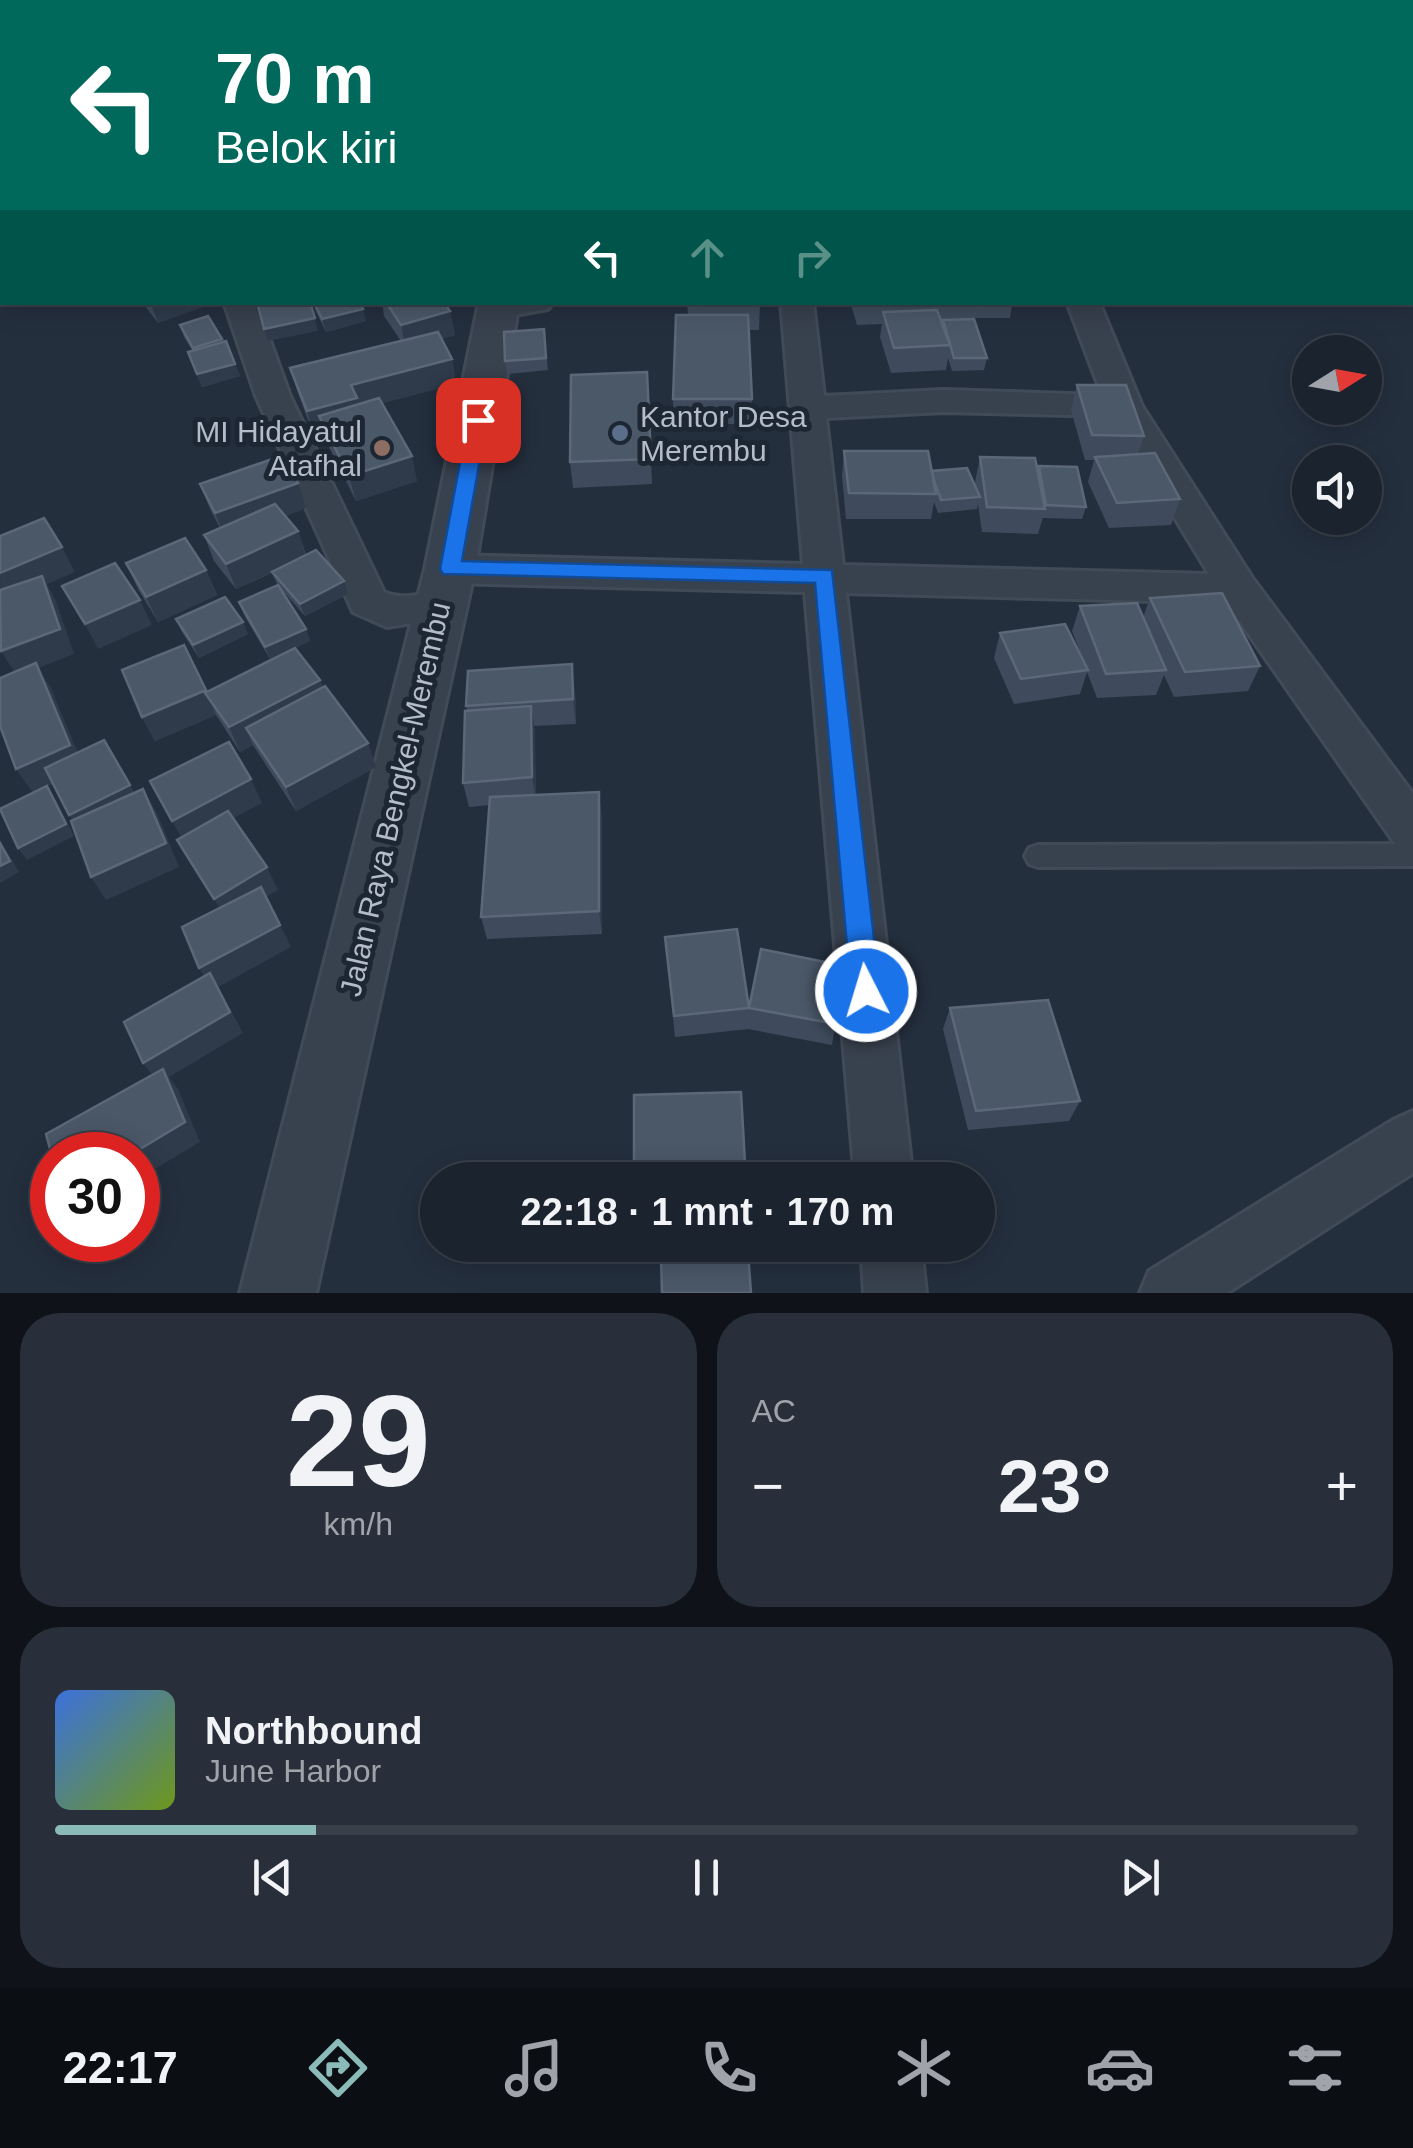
<!DOCTYPE html>
<html lang="id">
<meta charset="utf-8">
<style>
body{margin:0;font-family:Arial,sans-serif;background:#282f3a;color:#f1f3f6;height:100vh;display:flex;flex-direction:column;font-size:38px;white-space:nowrap}
*{box-sizing:border-box;margin:0}
p{font-size:32px;color:#a0a4aa}
.icon{flex:none;width:55px;height:55px;fill:none;stroke:currentColor;stroke-width:2;stroke-linecap:round;stroke-linejoin:round}
.map{position:relative;height:1293px;overflow:hidden}
.drawer{display:flex;flex-direction:column;gap:20px;padding:20px;background:#0f1319;flex:1}
.drawer>*{flex:none}
.banner{position:absolute;left:0px;top:0px;width:1415px;height:305px;box-shadow:0 5px 25px #0003,0 0 0 2px #39404a;background:#00695c;color:#fff;overflow:hidden}
.needle{width:65px;rotate:79deg}
.buttons{position:absolute;left:1292px;top:335px;display:grid;gap:20px}
.buttons a{display:grid;place-items:center;width:90px;height:90px;border-radius:50%;background:#1b232e;box-shadow:0 5px 25px #0003,0 0 0 2px #39404a;font-size:50px}
.speed{position:absolute;left:30px;top:1132px;display:flex;gap:20px;font-size:50px;font-weight:700;text-align:center}
.speed>*{display:grid;place-content:center;width:130px;height:130px;border-radius:50%;background:#1b232e;box-shadow:0 5px 25px #0003,0 0 0 2px #39404a;line-height:1}
.speed .limit{border:15px solid #d22;background:#fff;color:#111}
.pin{position:absolute;display:grid;place-items:center;width:85px;height:85px;color:#fff;margin:-42px;border-radius:20px;box-shadow:0 5px 15px #0006}
.me{position:absolute;width:110px;margin:-55px;rotate:355deg;stroke-linejoin:round;filter:drop-shadow(0 0 8px #0008)}
.turn{display:flex;align-items:center;gap:35px;height:210px;padding:0 50px;font-size:45px}
.turn .icon{width:130px;height:130px;stroke-width:2.5}
.turn b{display:block;font-size:70px;line-height:85px}
.lanes{display:flex;align-items:center;height:95px;padding:0 50px;background:#0003;justify-content:center;gap:50px;direction:ltr}
.lanes .off{opacity:.35}
.big{font-size:75px;font-weight:700;line-height:1.1}
.drawer .tile{flex:1;display:flex;flex-direction:column;justify-content:center;gap:15px;min-width:0;padding:0 35px;border-radius:40px;background:#282f3a}
.drawer .dial{align-items:center;gap:0}
.dial b{font-size:130px;line-height:1}
.song{display:flex;align-items:center;gap:30px}
.cover{width:120px;height:120px;border-radius:15px;background:linear-gradient(135deg,hsl(220 70% 55%),hsl(80 70% 35%))}
.played{height:10px;border-radius:5px;background:linear-gradient(90deg,#8bbbb9 20%,#39404a 20%)}
.keys{display:flex;justify-content:space-around;direction:ltr}
.heat{display:flex;justify-content:space-between;align-items:center;font-size:55px;direction:ltr}
.drawer .tiles{flex:1;display:grid;gap:20px;grid-template-columns:1fr 1fr}
.tile:last-child{grid-column:span 2}
.trip{position:absolute;left:420px;top:1162px;width:575px;height:100px;border-radius:50px;background:#1b232e;box-shadow:0 5px 25px #0003,0 0 0 2px #39404a;font-weight:700;line-height:100px;text-align:center}
.tab-bar{display:flex;height:160px;justify-content:space-around;align-items:center;background:#0b0e12;color:#a0a4aa}
.tab-bar .icon{width:70px;height:70px}
.tab-bar .on{color:#8bbbb9}
.tab-bar b{font-size:45px;color:#f1f3f6}
.map>svg:first-child{display:block}
.lines{fill:none;stroke-linecap:round;stroke-linejoin:round}
.service-casing{stroke:#414a57;stroke-width:6}
.minor-casing{stroke:#414a57;stroke-width:6}
.tertiary-casing{stroke:#414a57;stroke-width:6}
.service{fill:#38414e;fill-rule:evenodd}
.minor{fill:#38414e;fill-rule:evenodd}
.tertiary{fill:#38414e;fill-rule:evenodd}
.wall{fill:#3f4b5c}
.shaded-wall{fill:#2f3b4b}
.building{fill:#4b5868;stroke:#5c6777;stroke-width:2.5}
.route{fill:#1a73e8;stroke:#114b97;stroke-width:2.5}
.service-dot{fill:#5c6f8a;stroke:#1d2633;stroke-width:4}
.education-dot{fill:#8d6e63;stroke:#1d2633;stroke-width:4}
.labels{text-anchor:middle;dominant-baseline:central;stroke-width:10;stroke-linejoin:round;paint-order:stroke}
.poi-label{font-size:30px;fill:#b4bcc9;stroke:#1d2633;text-anchor:start}
.street-label{font-size:30px;fill:#b4bcc9;stroke:#1d2633}
</style>
<div class="map">
<svg width="1413" height="1293" viewBox="0 0 1413 1293">
<rect width="100%" height="100%" fill="#242f3e"/>
<g class="lines">
<g class="service-casing">
<path id="service" d="M1413 844V866L1038 867 1029 864 1025 856 1029 848 1038 845Z"/>
</g>
<g class="minor-casing">
<path id="minor" d="M223 0H245V2H223Z
M224 302H256L290 396 384 592C405 603 432 588 456 594L462 605 456 616 387 627 353 612 256 396Z
M486 302H553L548 309 498 318 487 315 482 308Z
M781 302H813L824 396 943 390 1102 395 1067 302H1099L1142 406 1253 579 1413 794V851L1396 845 1227 603 846 593 913 1180H855L805 592 450 583 436 579 430 569 436 559 450 555 803 564ZM943 412 1113 416 1209 574 843 565 826 418Z
M1413 1111V1173L1227 1293H1140L1149 1271 1393 1120Z
M861 1245H921L926 1293H864Z"/>
</g>
<g class="tertiary-casing">
<path id="tertiary" d="M527 0H555V2H527Z
M479 302H519L475 569 316 1293H240L425 569Z"/>
</g>
<use href="#service" class="service"/>
<use href="#minor" class="minor"/>
<use href="#tertiary" class="tertiary"/>
</g>
<path class="wall" d="M794 0H975L972 1 976 2H794Z
M975 0H1027L1025 1 1028 2V0H1112L1108 2H980Z
M142 302H207L208 305 158 323Z
M313 302H359L366 321 326 332 315 310Z
M382 302H444L450 311 455 335 442 339 452 359 456 384 382 403 417 481 356 501 326 441 324 434 314 436 298 393 290 368 401 341 384 316Z
M687 302H760L759 330H749L752 399 751 424H674L673 399 688 315Z
M850 302H1012V305L1010 318H974L987 358 984 370 952 371 948 358 946 370 891 373 880 337 882 324 857 325Z
M180 325 222 339 235 364 240 376 202 387 188 352 192 350 184 337Z
M544 329 548 370 507 374 505 361Z
M647 372 652 484 573 488 570 462Z
M1077 385 1144 436 1138 454 1180 499 1171 525 1109 528 1088 482 1094 460H1085L1071 410Z
M844 451 932 471 975 487V482L980 457 1037 472 1039 466 1086 507 1082 519 1043 518V517L1038 534 982 532 978 504 977 509 938 513 934 502 931 519H846L842 476Z
M200 484 306 508 285 516 298 531 306 555 344 581 348 594 305 616 282 590 306 629 310 641 295 648 320 680 323 687 376 767 296 811 253 745 240 752 216 715 155 741 142 717 207 692 270 659 244 615 239 602 278 586 272 573 236 589 214 561 204 535 220 528 210 509Z
M126 563 206 570 217 595 158 622 138 589Z
M1150 598 1260 666 1248 691 1174 697 1164 675 1156 695 1097 698 1087 672 1080 694 1014 704 994 658 1000 633 1082 657 1072 631 1080 606 1143 617Z
M176 619 248 634 199 658 182 632Z
M575 689 576 724 534 726 536 795 602 815V934L487 939 481 917 490 805 469 807 463 783 467 711 466 706Z
M665 937 749 1008 748 1029 675 1037Z
M845 966 832 1045 748 1029 749 1008Z
M950 1008 1080 1101 1069 1121 968 1130 943 1029Z
M745 1163 744 1180H636L634 1167Z"/>
<path class="shaded-wall" d="M422 0H435V2H422Z
M754 0H794V2H724Z
M150 302H207L208 305 158 323Z
M254 302H312L313 305 259 318Z
M363 309 366 321 326 332 322 319Z
M450 311 455 335 406 350 401 325Z
M315 318 318 331 268 341 264 329Z
M222 339 226 351 198 360 193 348Z
M452 359 456 384 360 409 319 416 324 434 314 436 307 411 351 385Z
M235 364 240 376 202 387 197 374Z
M412 456 417 481 356 501 349 476Z
M298 483 306 508 225 538 215 513Z
M298 531 306 557 236 589 226 564Z
M62 547 75 572 47 584 56 601 74 654 38 668 51 688 85 770 48 786 55 798 74 836 27 860 18 848 33 793 16 769 17 676 1 651 0 573Z
M206 570 217 595 158 622 146 597Z
M344 581 348 594 305 616 300 604Z
M140 600 152 625 98 649 85 624Z
M243 622 248 634 199 658 193 645Z
M306 629 310 641 270 659 265 647Z
M572 664 575 689 576 724 573 699Z
M320 680 329 704 246 728 253 745 240 752 229 727Z
M206 690 216 715 155 741 142 717Z
M531 706 535 730 536 801 532 777Z
M104 740 144 809 85 839 69 815Z
M368 743 376 767 296 811 286 787Z
M251 779 262 803 185 844 172 821Z
M143 789 157 813 179 867 106 900 91 877Z
M599 792 602 815V934L599 911Z
M0 840 19 872 0 883Z
M267 867 278 890 266 897 291 947 218 987 243 1033 169 1077 178 1089 200 1142 138 1179V1155H130L159 1083 143 1063 213 990 199 968 227 921 214 899Z"/>
<path class="building" d="M300 0H326V2H300Z
M331 0H348V2H331Z
M352 0H390V2H352Z
M435 0H483V2L519 0V2H436Z
M547 0H563V2H547Z
M567 0H588V2H567Z
M592 0H613L614 2H592Z
M618 0H654L618 2Z
M660 0H754L751 2H658Z
M815 0H844L838 2H817L813 1Z
M862 0H889L886 2H870Z
M889 0H935L942 2 886 1Z
M952 0H968L976 2H947Z
M984 0H1015L1011 2H980Z
M1057 0H1088L1084 2H1053Z
M276 302H310L315 318 264 329 258 306Z
M314 302H359L363 309 322 319Z
M386 302H444L450 311 401 325Z
M688 302H760V305L689 306Z
M932 302H975L976 305 933 306Z
M975 302H1012V305L976 306Z
M937 310 950 345 894 348 883 312Z
M676 315H748L752 399H673Z
M208 316 222 339 193 348 180 325Z
M974 319 987 358H954L943 320Z
M544 329 546 358 505 361 504 332Z
M438 332 452 359 351 385 357 398 307 411 290 368Z
M226 341 235 364 197 374 188 352Z
M647 372 651 459 570 462 571 375Z
M1077 385H1126L1144 436 1092 435Z
M379 398 412 456 349 476 319 416Z
M844 451H928L936 494 849 493Z
M1155 453 1180 499 1117 503 1095 457Z
M281 456 298 483 215 513 200 484Z
M980 457 1035 458 1045 509 987 507Z
M1039 466 1077 467 1086 507 1046 505Z
M967 468 980 497 941 500 934 481 932 471Z
M275 504 298 531 226 564 204 535Z
M44 518 62 547 0 573V536Z
M185 538 206 570 146 597 126 563Z
M316 550 344 581 300 604 272 572Z
M115 563 140 600 85 624 62 586Z
M42 576 60 629 1 651 0 590Z
M278 585 306 629 265 647 239 602Z
M1222 593 1260 666 1185 672 1150 598Z
M225 597 243 622 193 645 176 619Z
M1137 603 1166 670 1106 674 1080 606Z
M1065 624 1088 670 1021 679 1000 633Z
M184 645 206 690 142 717 122 670Z
M295 648 320 680 229 727 205 693Z
M36 663 70 745 16 769 0 726V678Z
M572 664 573 699 466 706 468 671Z
M325 686 368 743 286 787 246 728Z
M531 706 532 777 463 783 465 711Z
M104 740 130 785 69 815 45 768Z
M229 742 251 779 172 821 150 781Z
M47 786 66 824 18 848 0 809Z
M143 789 166 843 91 877 71 821Z
M599 792V911L481 917 490 797Z
M228 811 267 867 214 899 177 840Z
M0 843 10 861 0 866Z
M261 887 280 925 199 968 182 927Z
M737 929 749 1008 674 1016 665 937Z
M761 949 845 966 836 1024 749 1008Z
M210 973 230 1012 143 1063 124 1022Z
M1048 1000 1080 1101 976 1111 950 1008Z
M163 1069 185 1122 130 1155 52 1156 46 1134Z
M741 1092 745 1163 634 1167V1095Z
M748 1252 751 1293H662L661 1257Z"/>
<path class="route" d="M478 414 487 420 462 561 832 570 880 991 876 1001 866 1004 855 1001 851 991 815 583 443 574 440 569 468 420Z"/>
<circle class="service-dot" cx="620" cy="433" r="10"/>
<circle class="education-dot" cx="382" cy="448" r="10"/>
<g class="labels">
<g class="poi-label">
<text x="640" y="416">Kantor Desa<tspan x="640" dy="34">Merembu</tspan></text>
<text x="362" y="431" text-anchor="end">MI Hidayatul<tspan x="362" dy="34">Atafhal</tspan></text>
</g>
<g class="street-label">
<text transform="translate(395 799) rotate(-77)">Jalan Raya Bengkel-Merembu</text>
</g>
</g>
</svg>
<div class="buttons">
<a><svg class="needle" viewBox="-14 -14 28 28"><path d="M0-13l5 13h-10z" fill="#e53935"/><path d="M0 13l5-13h-10z" fill="#a0a4aa"/></svg></a>
<a><svg class="icon" aria-label="sound" viewBox="0 0 24 24"><path d="M4 9h4l5-4v14l-5-4H4zM17 9q2 3 0 6"/></svg></a>
</div>
<div class="speed"><div class="limit">30</div></div>
<div class="pin" style="left:478px;top:420px;background:#d93025"><svg class="icon" aria-label="arrive" viewBox="0 0 24 24"><path d="M6 21V4h12l-3 4 3 4H6"/></svg></div>
<svg class="me" style="left:866px;top:991px" viewBox="-20 -20 40 40"><circle r="17" fill="#1a73e8" stroke="#fff" stroke-width="3"/><path d="M0-11L8 9 0 5-8 9z" fill="#fff"/></svg>
<div class="trip">22:18 · 1 mnt · 170 m</div>
<div class="banner">
<div class="turn"><svg class="icon" aria-label="left" viewBox="0 0 24 24"><path d="M17 20v-9H6M10 6l-5 5 5 5"/></svg><div><b>70 m</b>Belok kiri</div></div>
<div class="lanes"><svg class="icon" aria-label="left" viewBox="0 0 24 24"><path d="M17 20v-9H6M10 6l-5 5 5 5"/></svg><svg class="icon off" aria-label="ahead" viewBox="0 0 24 24"><path d="M12 20V5M6 11l6-6 6 6"/></svg><svg class="icon off" aria-label="right" viewBox="0 0 24 24"><path d="M7 20v-9h11M14 6l5 5-5 5"/></svg></div>
</div>
</div>
<section class="drawer">
<div class="tiles">
<div class="tile dial"><b>29</b><p>km/h</p></div>
<div class="tile"><p>AC</p>
<div class="heat"><a>−</a><b class="big">23°</b><a>+</a></div>
</div>
<div class="tile">
<div class="song"><i class="cover"></i><div><b>Northbound</b><p>June Harbor</p></div></div>
<div class="played"></div>
<div class="keys"><svg class="icon" aria-label="previous" viewBox="0 0 24 24"><path d="M18 5L8 12l10 7zM5 5v14"/></svg><svg class="icon" aria-label="pause" viewBox="0 0 24 24"><path d="M8 5v14M16 5v14"/></svg><svg class="icon" aria-label="next" viewBox="0 0 24 24"><path d="M6 5l10 7-10 7zM19 5v14"/></svg></div>
</div>
</div>
</section>
<nav class="tab-bar">
<b>22:17</b>
<svg class="icon on" aria-label="directions" viewBox="0 0 24 24"><path d="M12 3l9 9-9 9-9-9zM9 14v-3h6M13 9l2 2-2 2"/></svg>
<svg class="icon" aria-label="music" viewBox="0 0 24 24"><path d="M9 18V5l10-2v13"/><circle cx="6" cy="18" r="3"/><circle cx="16" cy="16" r="3"/></svg>
<svg class="icon" aria-label="phone" viewBox="0 0 24 24"><path d="M5 4h4l2 5-3 2q2 4 5 5l2-3 5 2v4C11 20 4 13 5 4z"/></svg>
<svg class="icon" aria-label="climate" viewBox="0 0 24 24"><path d="M12 3v18M4 7l16 10M4 17L20 7"/></svg>
<svg class="icon" aria-label="car" viewBox="0 0 24 24"><path d="M5 17H2v-5l4-1 3-4h7l3 4 3 1v5h-3M9 17h6M6 11h13"/><circle cx="7" cy="17" r="2"/><circle cx="17" cy="17" r="2"/></svg>
<svg class="icon" aria-label="filters" viewBox="0 0 24 24"><path d="M4 7h16M4 17h16"/><circle cx="9" cy="7" r="2"/><circle cx="15" cy="17" r="2"/></svg>
</nav>
